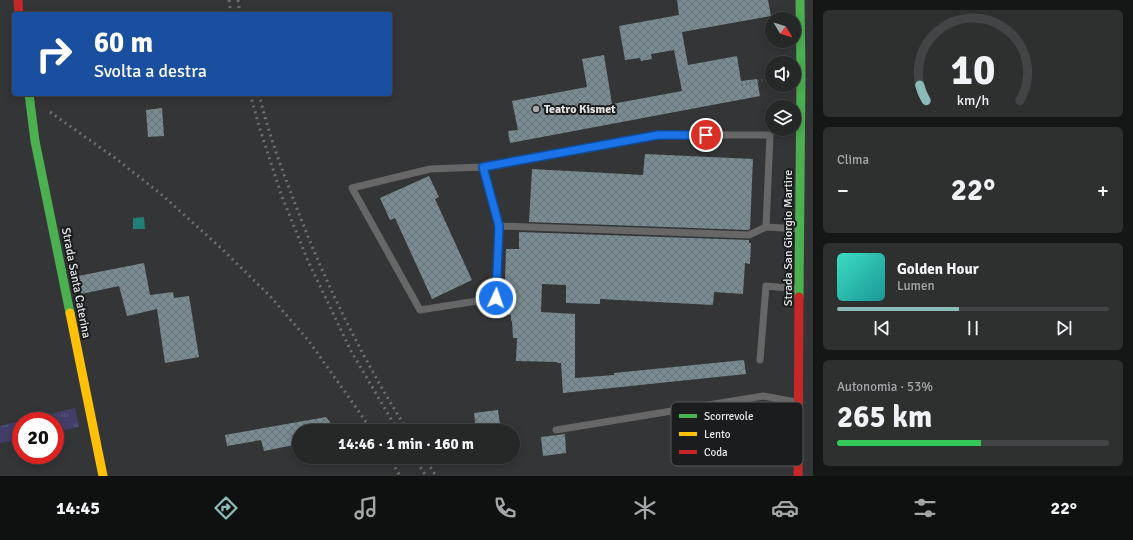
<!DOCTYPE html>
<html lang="it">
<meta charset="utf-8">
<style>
body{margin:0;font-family:Signika,sans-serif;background:#2e3030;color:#f1f3f6;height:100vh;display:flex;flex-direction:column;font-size:15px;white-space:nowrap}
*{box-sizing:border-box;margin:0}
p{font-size:13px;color:#a4a6a8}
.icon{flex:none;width:22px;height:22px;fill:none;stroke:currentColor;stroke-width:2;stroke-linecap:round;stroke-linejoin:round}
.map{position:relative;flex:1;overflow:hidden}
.panel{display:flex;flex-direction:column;gap:10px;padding:10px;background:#151616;width:320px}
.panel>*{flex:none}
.hud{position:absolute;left:12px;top:12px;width:380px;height:84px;border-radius:4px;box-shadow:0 2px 10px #0003,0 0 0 1px #424445;background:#1a4fa0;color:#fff;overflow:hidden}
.needle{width:26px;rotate:128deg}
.tools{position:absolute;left:765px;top:12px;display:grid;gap:8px}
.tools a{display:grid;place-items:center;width:36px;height:36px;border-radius:50%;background:#262828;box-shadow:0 2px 10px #0003,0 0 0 1px #424445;font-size:20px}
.speed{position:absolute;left:12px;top:412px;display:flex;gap:8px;font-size:20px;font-weight:700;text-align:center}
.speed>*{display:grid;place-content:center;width:52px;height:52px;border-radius:50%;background:#262828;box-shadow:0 2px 10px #0003,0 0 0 1px #424445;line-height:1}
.speed .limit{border:6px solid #d22;background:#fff;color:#111}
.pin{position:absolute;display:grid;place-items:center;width:34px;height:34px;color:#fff;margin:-17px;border:2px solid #fff;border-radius:50%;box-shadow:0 1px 4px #0007}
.me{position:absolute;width:44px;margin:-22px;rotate:3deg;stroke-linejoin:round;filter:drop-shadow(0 0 3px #0008)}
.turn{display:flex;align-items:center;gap:14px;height:84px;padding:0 16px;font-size:18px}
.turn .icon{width:52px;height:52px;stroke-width:2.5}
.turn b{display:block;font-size:28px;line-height:34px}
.big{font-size:30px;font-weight:700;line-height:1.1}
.panel .tile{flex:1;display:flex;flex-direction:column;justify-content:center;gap:6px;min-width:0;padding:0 14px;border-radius:6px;background:#2e3030}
.panel .dial{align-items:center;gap:0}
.dial svg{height:104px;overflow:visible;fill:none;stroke:#424445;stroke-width:7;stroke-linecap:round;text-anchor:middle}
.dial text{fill:#f1f3f6;stroke:none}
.song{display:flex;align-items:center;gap:12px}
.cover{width:48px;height:48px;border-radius:6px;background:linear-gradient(135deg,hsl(170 70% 55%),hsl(180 70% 35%))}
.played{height:4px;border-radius:2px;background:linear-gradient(90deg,#8bbbb9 45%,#424445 45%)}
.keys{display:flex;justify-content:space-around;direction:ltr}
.heat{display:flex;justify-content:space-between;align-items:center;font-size:22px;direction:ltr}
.charge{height:6px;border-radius:3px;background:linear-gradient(90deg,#34c759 53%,#424445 0)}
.trip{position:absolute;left:292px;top:424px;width:228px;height:40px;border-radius:20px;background:#262828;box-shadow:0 2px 10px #0003,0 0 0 1px #424445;font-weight:700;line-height:40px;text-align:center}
.tabs{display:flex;height:64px;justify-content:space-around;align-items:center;background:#0f1010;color:#a4a6a8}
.tabs .icon{width:28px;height:28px}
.tabs .active{color:#8bbbb9}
.tabs b{font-size:18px;color:#f1f3f6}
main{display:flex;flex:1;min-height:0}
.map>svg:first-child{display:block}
.grass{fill:url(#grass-tufts)}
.water{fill:#217f78}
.building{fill:url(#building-cross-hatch)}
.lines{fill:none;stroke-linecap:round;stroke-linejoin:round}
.path{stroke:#626363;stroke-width:2.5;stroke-dasharray:1 3;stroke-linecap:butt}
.lane{stroke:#676767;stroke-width:7}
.fast{stroke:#4caf50;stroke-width:9}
.slow{stroke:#ffc107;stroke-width:9}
.jam{stroke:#c62828;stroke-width:9}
.rail{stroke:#6e6f70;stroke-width:3;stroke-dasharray:2 4;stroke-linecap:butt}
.route-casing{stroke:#114b97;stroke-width:10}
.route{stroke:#1a73e8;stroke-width:7}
.poi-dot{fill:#a5a7a8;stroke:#1b1c1d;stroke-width:1.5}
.labels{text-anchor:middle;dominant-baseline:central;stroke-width:4;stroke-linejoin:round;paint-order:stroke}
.poi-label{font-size:12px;font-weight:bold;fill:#e3e5e6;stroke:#1b1c1d;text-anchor:start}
.street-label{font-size:12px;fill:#e3e5e6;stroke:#1b1c1d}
.key{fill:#1b1c1d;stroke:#575859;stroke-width:1}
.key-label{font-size:11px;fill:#e3e5e6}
</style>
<main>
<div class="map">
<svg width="813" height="476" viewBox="0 0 813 476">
<defs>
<pattern id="grass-tufts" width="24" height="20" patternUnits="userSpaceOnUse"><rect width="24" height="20" fill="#423e69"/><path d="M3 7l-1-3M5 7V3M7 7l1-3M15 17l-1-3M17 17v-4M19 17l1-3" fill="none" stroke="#5d5a7e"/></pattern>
<pattern id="building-cross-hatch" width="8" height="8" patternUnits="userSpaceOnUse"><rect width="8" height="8" fill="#7a8c91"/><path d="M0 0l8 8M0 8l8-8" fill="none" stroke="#677376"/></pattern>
</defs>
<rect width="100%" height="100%" fill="#333536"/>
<path class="grass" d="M75 408 79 427 55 432V421H21V439L0 443V426Z"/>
<path class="water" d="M144 217 145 229H133V218Z"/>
<path class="building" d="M677 0H768L771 16 682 32 688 65 737 56 741 81 757 79 760 96 510 143 508 131 518 130 512 101 587 87 582 59 604 55 612 104 682 91 674 50 651 54 652 59 641 61 640 58 625 60 619 26 679 15Z
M162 108 164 136 148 137 146 110Z
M645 154 753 159 750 229 748 230 529 222 532 169 643 175Z
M429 176 439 197 435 199 472 280 432 299 395 218 390 220 380 198Z
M519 232 749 240V243H751L750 264 745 263 743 294 714 292 713 305 600 299V304L566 303V285L542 284 541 312 575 314V378L614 375V373L744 360 746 374 563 393 561 363H557V362L516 361 517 338H513L512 321H511V315L504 314 506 249H519Z
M144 263 150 295 173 292 174 298 189 296 199 357 165 363 157 309 127 316 119 286 81 294 78 276Z
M498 410 501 431H476L474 413Z
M326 417 337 431H299V444L264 451 261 440 227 446 225 435Z
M565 434 566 453 543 456 541 437Z"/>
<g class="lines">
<path class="path" d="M742 85 768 79"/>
<path class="lane" d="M483 167 430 169 352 188 420 310 496 298 499 226 483 167 658 135H770L766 227
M499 226 749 235 766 227 800 229
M760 360 766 286 799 289
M556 430 763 396 796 402"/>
<path class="fast" d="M29 94 35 141 70 313
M799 297 801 73 800 0"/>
<path class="slow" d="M70 313 103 476"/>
<path class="jam" d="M18 0 19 14
M798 476 799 297"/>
<path class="rail" d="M229 0 231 14
M238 0 240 14
M250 94 260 129 281 194 308 261 351 351 398 431
M259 94C268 132 282 170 296 206 326 285 363 360 408 431
M50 112 115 158 161 194 222 249 269 295 308 340 355 406 372 431
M389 457 400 476
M414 457 426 476
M424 457 436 476"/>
</g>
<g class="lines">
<g class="route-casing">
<path id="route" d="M496 298 499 226 483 167 658 135H706"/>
</g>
<use href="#route" class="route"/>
</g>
<circle class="poi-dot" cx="536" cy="109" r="4"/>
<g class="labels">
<g class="poi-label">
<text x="544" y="109">Teatro Kismet</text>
</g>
<g class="street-label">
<text transform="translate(788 238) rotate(-90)">Strada San Giorgio Martire</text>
<text transform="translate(76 283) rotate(79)">Strada Santa Caterina</text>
</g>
</g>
<rect x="671" y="402" width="132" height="64" rx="6" class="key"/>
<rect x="679" y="414" width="18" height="4" fill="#4caf50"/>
<rect x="679" y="432" width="18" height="4" fill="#ffc107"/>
<rect x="679" y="450" width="18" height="4" fill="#c62828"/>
<g class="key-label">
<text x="704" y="420">Scorrevole</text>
<text x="704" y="438">Lento</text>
<text x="704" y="456">Coda</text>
</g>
</svg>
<div class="tools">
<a><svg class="needle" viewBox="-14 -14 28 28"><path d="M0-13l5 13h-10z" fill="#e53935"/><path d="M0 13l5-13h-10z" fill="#a4a6a8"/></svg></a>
<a><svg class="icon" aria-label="sound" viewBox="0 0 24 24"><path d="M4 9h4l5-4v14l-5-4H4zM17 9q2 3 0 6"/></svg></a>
<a><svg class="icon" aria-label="layers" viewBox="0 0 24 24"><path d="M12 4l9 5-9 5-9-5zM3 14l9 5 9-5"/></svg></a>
</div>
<div class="speed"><div class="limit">20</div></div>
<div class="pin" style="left:706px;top:135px;background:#d93025"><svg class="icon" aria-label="arrive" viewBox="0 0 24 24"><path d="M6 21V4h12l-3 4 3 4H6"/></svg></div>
<svg class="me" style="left:496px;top:298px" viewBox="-20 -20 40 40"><circle r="17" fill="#1a73e8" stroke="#fff" stroke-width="3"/><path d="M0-11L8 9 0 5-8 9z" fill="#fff"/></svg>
<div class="trip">14:46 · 1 min · 160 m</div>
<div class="hud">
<div class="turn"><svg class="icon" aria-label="right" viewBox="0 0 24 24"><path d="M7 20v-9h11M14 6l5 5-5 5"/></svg><div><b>60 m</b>Svolta a destra</div></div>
</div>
</div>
<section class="panel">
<div class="tile dial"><svg viewBox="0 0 100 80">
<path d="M14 69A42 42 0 1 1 86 69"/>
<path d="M14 69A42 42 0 0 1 9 57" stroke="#8bbbb9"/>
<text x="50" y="56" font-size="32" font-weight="700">10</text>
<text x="50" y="72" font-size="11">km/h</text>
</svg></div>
<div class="tile"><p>Clima</p>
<div class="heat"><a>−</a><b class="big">22°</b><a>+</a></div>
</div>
<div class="tile">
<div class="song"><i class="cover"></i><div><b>Golden Hour</b><p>Lumen</p></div></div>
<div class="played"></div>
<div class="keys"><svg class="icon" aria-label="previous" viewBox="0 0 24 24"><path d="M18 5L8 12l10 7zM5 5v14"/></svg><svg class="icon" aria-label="pause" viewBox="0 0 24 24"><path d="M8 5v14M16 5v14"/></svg><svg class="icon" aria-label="next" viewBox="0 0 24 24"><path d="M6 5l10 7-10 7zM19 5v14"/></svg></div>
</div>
<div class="tile"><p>Autonomia · 53%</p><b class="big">265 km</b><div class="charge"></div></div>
</section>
</main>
<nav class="tabs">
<b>14:45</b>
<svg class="icon active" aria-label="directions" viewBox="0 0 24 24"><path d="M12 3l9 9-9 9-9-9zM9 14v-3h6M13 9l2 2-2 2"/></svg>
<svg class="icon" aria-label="music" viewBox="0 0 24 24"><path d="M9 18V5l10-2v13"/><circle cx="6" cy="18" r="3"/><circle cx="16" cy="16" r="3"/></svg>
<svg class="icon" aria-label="phone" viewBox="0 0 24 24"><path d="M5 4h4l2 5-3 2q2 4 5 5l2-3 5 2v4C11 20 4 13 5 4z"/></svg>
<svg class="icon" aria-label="climate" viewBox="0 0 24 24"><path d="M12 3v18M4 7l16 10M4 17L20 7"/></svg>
<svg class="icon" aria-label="car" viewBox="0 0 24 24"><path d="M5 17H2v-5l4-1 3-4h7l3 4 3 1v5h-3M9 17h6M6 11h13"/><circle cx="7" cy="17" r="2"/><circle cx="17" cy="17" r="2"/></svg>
<svg class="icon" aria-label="filters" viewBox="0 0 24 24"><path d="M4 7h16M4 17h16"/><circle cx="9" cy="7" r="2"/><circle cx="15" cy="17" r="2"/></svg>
<b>22°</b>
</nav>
